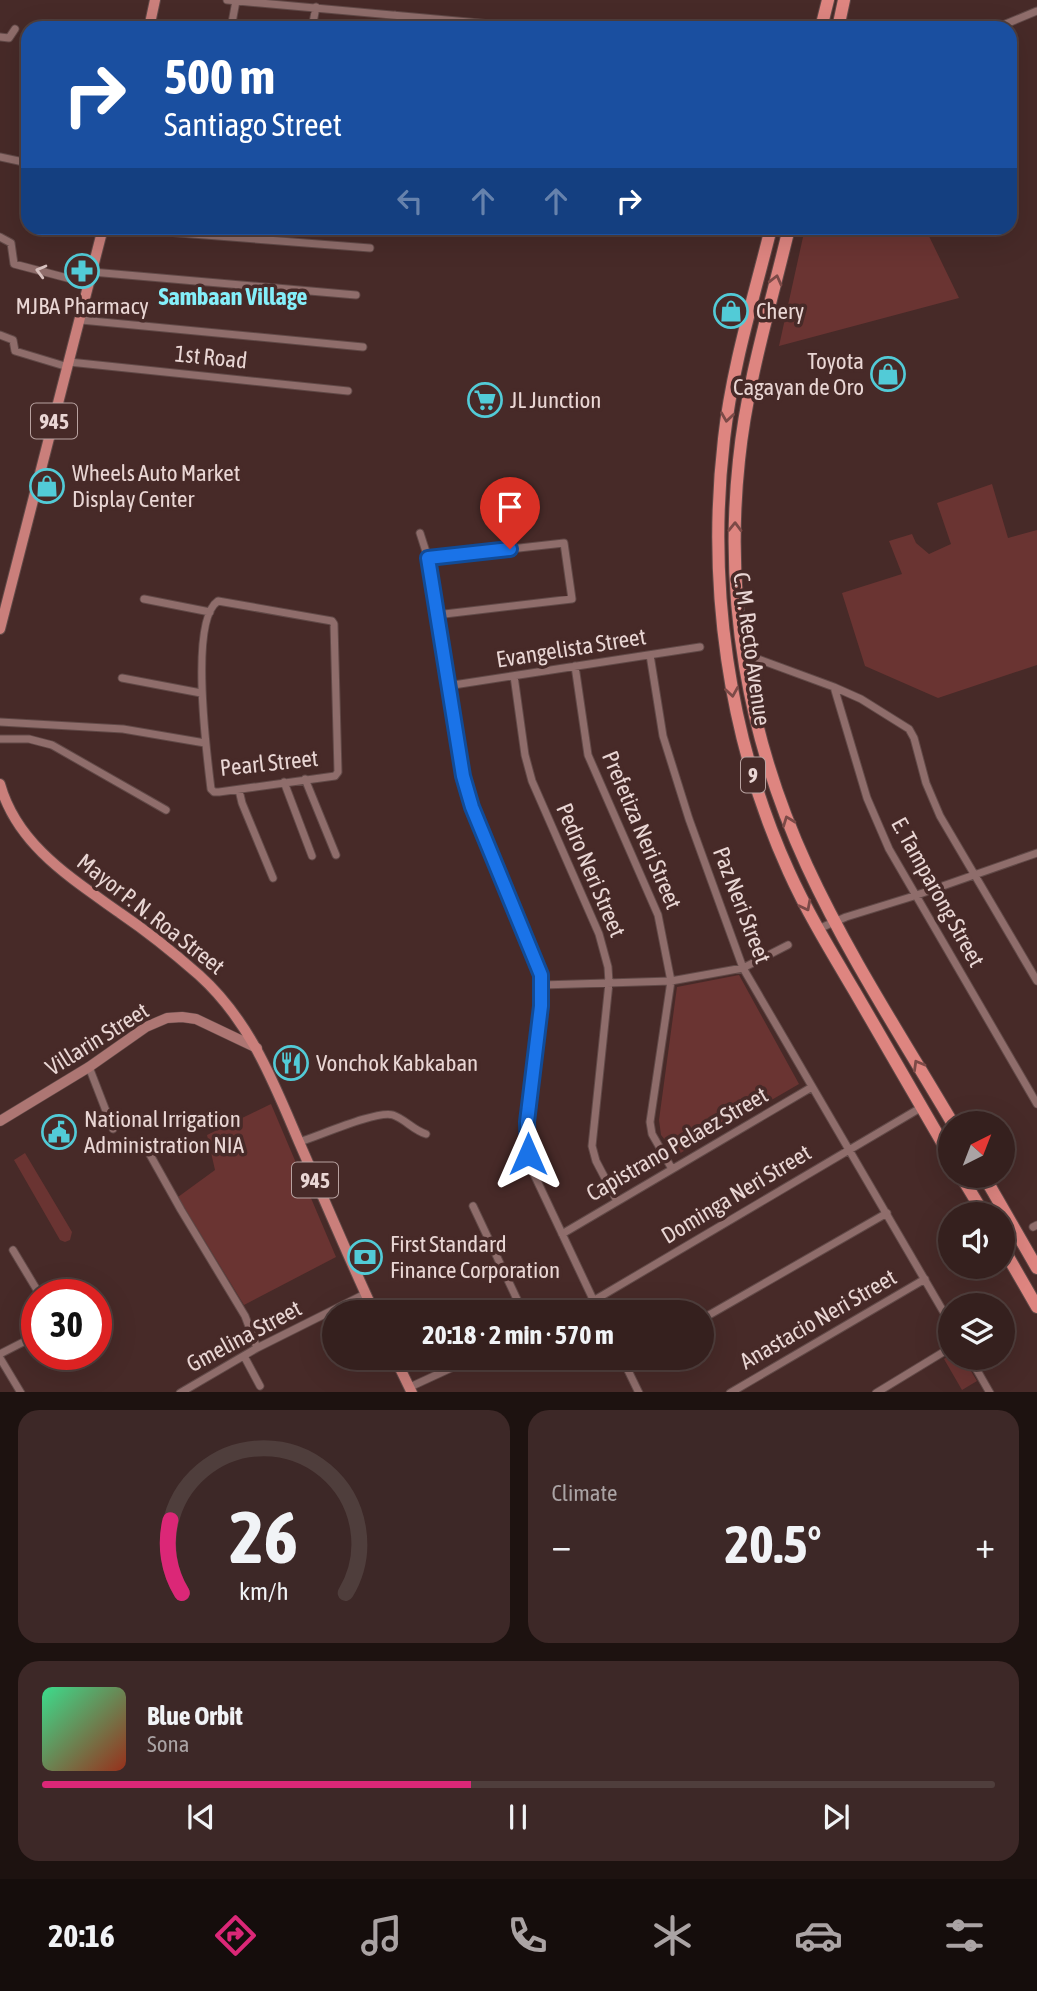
<!DOCTYPE html>
<meta charset="utf-8">
<style>
body{margin:0;font-family:"Asap Condensed",sans-serif;background:#3d2827;color:#f1f3f6;height:100vh;display:flex;flex-direction:column;font-size:26px;white-space:nowrap}
*{box-sizing:border-box;margin:0}
p{font-size:23px;color:#aaa3a4}
.icon{flex:none;width:38px;height:38px;fill:none;stroke:currentColor;stroke-width:2;stroke-linecap:round;stroke-linejoin:round}
.map{position:relative;height:1392px;overflow:hidden}
.details{display:flex;flex-direction:column;gap:18px;padding:18px;background:#1d1210;flex:1}
.details>*{flex:none}
.banner{position:absolute;left:21px;top:21px;width:996px;height:214px;border-radius:21px;box-shadow:0 7px 28px #0002,0 0 0 2px #4f3e3c;background:#1a4fa0;color:#fff;overflow:hidden}
.needle{width:46px;rotate:42deg}
.fabs{position:absolute;left:938px;top:1111px;display:grid;gap:14px}
.fabs a{display:grid;place-items:center;width:77px;height:77px;border-radius:50%;background:#35201e;box-shadow:0 7px 28px #0002,0 0 0 2px #4f3e3c;font-size:35px}
.speed{position:absolute;left:21px;top:1279px;display:flex;gap:14px;font-size:35px;font-weight:700;text-align:center}
.speed>*{display:grid;place-content:center;width:91px;height:91px;border-radius:50%;background:#35201e;box-shadow:0 7px 28px #0002,0 0 0 2px #4f3e3c;line-height:1}
.speed .limit{border:10px solid #d22;background:#fff;color:#111}
.pin{position:absolute;display:grid;place-items:center;width:60px;height:60px;color:#fff;margin:-72px -30px;border-radius:50% 50% 50% 0;rotate:-45deg;box-shadow:0 0 7px #0007}
.pin .icon{rotate:45deg}
.me{position:absolute;width:77px;margin:-38px;rotate:0deg;stroke-linejoin:round;filter:drop-shadow(0 0 5px #0008)}
.turn{display:flex;align-items:center;gap:24px;height:147px;padding:0 28px;font-size:32px}
.turn .icon{width:91px;height:91px;stroke-width:2.5}
.turn b{display:block;font-size:49px;line-height:60px}
.lanes{display:flex;align-items:center;height:66px;padding:0 28px;background:#0003;justify-content:center;gap:35px;direction:ltr}
.lanes .off{opacity:.35}
.big{font-size:52px;font-weight:700;line-height:1.1}
.details .tile{flex:1;display:flex;flex-direction:column;justify-content:center;gap:10px;min-width:0;padding:0 24px;border-radius:21px;background:#3d2827}
.details .dial{align-items:center;gap:0}
.dial svg{height:182px;overflow:visible;fill:none;stroke:#4f3e3c;stroke-width:7;stroke-linecap:round;text-anchor:middle}
.dial text{fill:#f1f3f6;stroke:none}
.song{display:flex;align-items:center;gap:21px}
.cover{width:84px;height:84px;border-radius:10px;background:linear-gradient(135deg,hsl(150 70% 55%),hsl(10 70% 35%))}
.played{height:7px;border-radius:4px;background:linear-gradient(90deg,#db2777 45%,#4f3e3c 45%)}
.keys{display:flex;justify-content:space-around;direction:ltr}
.heat{display:flex;justify-content:space-between;align-items:center;font-size:38px;direction:ltr}
.details .tiles{flex:1;display:grid;gap:18px;grid-template-columns:1fr 1fr}
.tile:last-child{grid-column:span 2}
.trip{position:absolute;left:322px;top:1300px;width:392px;height:70px;border-radius:35px;background:#35201e;box-shadow:0 7px 28px #0002,0 0 0 2px #4f3e3c;font-weight:700;line-height:70px;text-align:center}
.dock{display:flex;height:112px;justify-content:space-around;align-items:center;background:#150d0c;color:#aaa3a4}
.dock .icon{width:49px;height:49px}
.dock .current{color:#db2777}
.dock b{font-size:32px;color:#f1f3f6}
.map>svg:first-child{display:block}
.green{fill:#6a3432}
.lines{fill:none;stroke-linecap:round;stroke-linejoin:round}
.minor-casing{stroke:#614947;stroke-width:9}
.secondary-casing{stroke:#614947;stroke-width:11}
.primary-casing{stroke:#614947;stroke-width:12}
.trunk-casing{stroke:#614947;stroke-width:14}
.minor{stroke:#8f6d6b;stroke-width:7}
.secondary{stroke:#ad7673;stroke-width:10}
.primary{stroke:#ca7f7b;stroke-width:10}
.trunk{stroke:#de8580;stroke-width:12}
.oneway{stroke:#d7c1bf}
.oneway2{stroke:#7c4a47}
.route-casing{stroke:#114b97;stroke-width:18}
.route{stroke:#1a73e8;stroke-width:12}
.labels{text-anchor:middle;dominant-baseline:central;stroke-width:7;stroke-linejoin:round;paint-order:stroke}
.shield{fill:#472a28;stroke:#b8a2a0;stroke-width:2}
.shield-label{font-size:21px;font-weight:bold;fill:#e9d6d4}
.poi-label{font-size:23px;fill:#e9d6d4;stroke:#472a28;text-anchor:start}
.street-label{font-size:23px;fill:#e9d6d4;stroke:#472a28}
.neighbourhood-label{font-size:24px;font-weight:bold;fill:#84eef9;stroke:#472a28}
</style>
<div class="map">
<svg width="1037" height="1393" viewBox="0 0 1037 1393">
<rect width="100%" height="100%" fill="#472a28"/>
<path class="green" d="M805 228H925L959 298 779 346Z
M992 484 1008 538 1037 530V665L938 698 865 666 842 593 902 574 889 541 912 534 916 543 929 554 951 544 937 503Z
M739 975 799 1084 677 1155 661 1135 659 1120 677 987Z
M271 1104 336 1257 244 1305 178 1197 215 1170 207 1135Z
M25 1153 72 1232 70 1240 65 1242 60 1240 14 1160Z
M950 1355V1358H963L977 1381 962 1390 944 1359Z"/>
<g class="lines">
<g class="minor-casing">
<path id="minor" d="M227 0 536 28
M231 28 236 1
M312 28 316 7
M391 28 395 15
M996 28 1037 11
M0 37 9 38 15 29
M0 157 28 163
M115 228 370 248
M0 237 11 243 14 264 90 284
M92 272 356 295
M81 320 363 347
M0 335 13 340 15 351 68 367
M69 362 348 391
M420 533 428 558 463 776C478 825 500 872 519 919 528 940 541 962 542 985 546 1047 516 1109 532 1170L599 1312
M428 558 564 543 572 599 436 615
M144 599 210 612
M218 601 332 621 334 624 338 772 335 776 219 792H214L211 789C207 756 189 620 218 601Z
M650 655 663 736 689 819 743 968 950 1323
M758 659 834 687 861 699 909 729 914 738 926 783 940 816 1037 981
M575 666 588 755 658 915 671 981 650 1122 652 1134 672 1169
M514 676 525 755 532 781 599 934 608 967 609 983 592 1146 596 1161 617 1201
M122 678 201 693
M447 686 700 647
M834 687 867 798 889 849 1037 1104
M0 722 123 729 205 743
M0 739H29L52 745 166 810
M305 779 336 855
M284 782 312 856
M239 790 242 803 273 878
M818 929 846 917 914 896 1037 853
M542 985 671 981 743 968 788 945
M89 1067 113 1129
M299 1142C319 1136 377 1110 393 1115 405 1119 413 1130 426 1134
M144 1144 181 1210 245 1316 257 1348
M473 1206 523 1312
M1033 1227 1037 1225
M562 1234 812 1087
M13 1250 40 1295
M569 1312 593 1301 922 1107
M702 1319 887 1213
M0 1354 37 1335
M244 1356 260 1386
M0 1358 21 1393
M622 1358 639 1393
M970 1358 990 1393
M410 1387 473 1358
M180 1393 257 1348 365 1294
M730 1393 925 1279
M876 1393 950 1348"/>
</g>
<g class="secondary-casing">
<path id="secondary" d="M0 1121 89 1067 146 1027 167 1018 182 1017 196 1019 257 1048"/>
</g>
<g class="primary-casing">
<path id="primary" d="M149 28 155 0
M0 629 103 228
M0 784C17 845 71 878 120 913 148 932 174 953 199 975 250 1021 273 1081 299 1142 324 1199 348 1256 374 1312
M395 1358 412 1393"/>
</g>
<g class="trunk-casing">
<path id="trunk" d="M821 28 828 0
M838 28 844 0
M771 228C754 297 732 367 724 439 707 584 728 738 789 872 808 914 832 953 855 992 887 1047 919 1102 950 1156
M789 228C771 304 747 381 739 460 724 600 748 738 807 866 848 955 903 1039 953 1124
M961 1176 984 1214
M984 1176 1037 1268
M1003 1248 1037 1307"/>
</g>
<use href="#minor" class="minor"/>
<use href="#secondary" class="secondary"/>
<use href="#primary" class="primary"/>
<use href="#trunk" class="trunk"/>
</g>
<defs><path id="oneway-chevron" d="M-2-3.5L2.5 0L-2 3.5" fill="none" stroke-width="1.6" stroke-linecap="round" stroke-linejoin="round" transform="scale(1.75)"/></defs>
<use class="oneway" href="#oneway-chevron" transform="translate(41 271) rotate(-165)"/>
<g class="oneway2">
<use href="#oneway-chevron" transform="translate(776 280) rotate(-76)"/>
<use href="#oneway-chevron" transform="translate(727 417) rotate(98)"/>
<use href="#oneway-chevron" transform="translate(735 527) rotate(-89)"/>
<use href="#oneway-chevron" transform="translate(732 692) rotate(81)"/>
<use href="#oneway-chevron" transform="translate(788 821) rotate(-111)"/>
<use href="#oneway-chevron" transform="translate(806 906) rotate(63)"/>
<use href="#oneway-chevron" transform="translate(918 1065) rotate(-120)"/>
</g>
<g class="lines">
<g class="route-casing">
<path id="route" d="M510 549 428 558 463 776 472 807 541 975V1006L527 1122 528 1154"/>
</g>
<use href="#route" class="route"/>
</g>
<defs>
<g id="pharmacy-ring" transform="scale(1.75)"><circle r="9.5" fill="#472a28" stroke="#52cbd7" stroke-width="1.5"/><path d="M-2-6h4v4h4v4h-4v4h-4v-4h-4v-4h4Z" fill="#52cbd7"/></g>
<g id="shop-ring" transform="scale(1.75)"><circle r="9.5" fill="#472a28" stroke="#52cbd7" stroke-width="1.5"/><path d="M-5-2.5h2.3a2.7 3.5 0 0 1 5.4 0H5L5.5 6h-11ZM-1.5-2.5h3a1.5 2.3 0 0 0-3 0Z" fill="#52cbd7"/></g>
<g id="supermarket-ring" transform="scale(1.75)"><circle r="9.5" fill="#472a28" stroke="#52cbd7" stroke-width="1.5"/><path d="M-6-5.5h2.5l.6 2H6L4.5 2H-2.5L-4.4-4H-6ZM-1.5 3.2a1.3 1.3 0 1 0 .1 0ZM3 3.2a1.3 1.3 0 1 0 .1 0Z" fill="#52cbd7"/></g>
<g id="restaurant-ring" transform="scale(1.75)"><circle r="9.5" fill="#472a28" stroke="#52cbd7" stroke-width="1.5"/><path d="M-5-6h1v4h1v-4h1v4h1v-4h1v5L-1.5 .5V6h-2V.5L-5-1ZM5-6V6H3V1.5H1.5Q1.5-4 5-6Z" fill="#52cbd7"/></g>
<g id="civic-ring" transform="scale(1.75)"><circle r="9.5" fill="#472a28" stroke="#52cbd7" stroke-width="1.5"/><path d="M-.6-6.5H3V-4.5H.6V-3L4-1V1h2V6H-6V1h2V-1L-.6-3ZM-1.2 2.5V6h2.4V2.5Z" fill="#52cbd7"/></g>
<g id="bank-ring" transform="scale(1.75)"><circle r="9.5" fill="#472a28" stroke="#52cbd7" stroke-width="1.5"/><path d="M-6-4H6V4H-6ZM0-2.3a2.3 2.3 0 1 0 0 4.6a2.3 2.3 0 1 0 0-4.6Z" fill="#52cbd7"/></g>
</defs>
<g fill-rule="evenodd">
<use href="#pharmacy-ring" x="82" y="271"/>
<use href="#shop-ring" x="731" y="311"/>
<use href="#shop-ring" x="888" y="374"/>
<use href="#supermarket-ring" x="485" y="400"/>
<use href="#shop-ring" x="47" y="486"/>
<use href="#restaurant-ring" x="291" y="1063"/>
<use href="#civic-ring" x="59" y="1132"/>
<use href="#bank-ring" x="365" y="1257"/>
</g>
<g class="labels">
<g class="shield">
<rect x="31" y="403.5" width="46" height="35" rx="5"/>
<rect x="741" y="757.5" width="24" height="35" rx="5"/>
<rect x="292" y="1162.5" width="46" height="35" rx="5"/>
</g>
<g class="shield-label">
<text x="54" y="421">945</text>
<text x="753" y="775">9</text>
<text x="315" y="1180">945</text>
</g>
<g class="poi-label">
<text x="82" y="306" text-anchor="middle">MJBA Pharmacy</text>
<text x="756" y="311">Chery</text>
<text x="864" y="361" text-anchor="end">Toyota<tspan x="864" dy="26">Cagayan de Oro</tspan></text>
<text x="510" y="400">JL Junction</text>
<text x="72" y="473">Wheels Auto Market<tspan x="72" dy="26">Display Center</tspan></text>
<text x="316" y="1063">Vonchok Kabkaban</text>
<text x="84" y="1119">National Irrigation<tspan x="84" dy="26">Administration NIA</tspan></text>
<text x="390" y="1244">First Standard<tspan x="390" dy="26">Finance Corporation</tspan></text>
</g>
<g class="street-label">
<text transform="translate(211 357) rotate(6)">1st Road</text>
<text transform="translate(571 648) rotate(-9)">Evangelista Street</text>
<text transform="translate(752 649) rotate(82)">C. M. Recto Avenue</text>
<text transform="translate(269 763) rotate(-6)">Pearl Street</text>
<text transform="translate(642 830) rotate(67)">Prefetiza Neri Street</text>
<text transform="translate(591 870) rotate(67)">Pedro Neri Street</text>
<text transform="translate(938 892) rotate(61)">E. Tamparong Street</text>
<text transform="translate(742 905) rotate(69)">Paz Neri Street</text>
<text transform="translate(151 914) rotate(38)">Mayor P. N. Roa Street</text>
<text transform="translate(97 1039) rotate(-32)">Villarin Street</text>
<text transform="translate(677 1144) rotate(-30)">Capistrano Pelaez Street</text>
<text transform="translate(736 1194) rotate(-31)">Dominga Neri Street</text>
<text transform="translate(818 1319) rotate(-30)">Anastacio Neri Street</text>
<text transform="translate(244 1336) rotate(-28)">Gmelina Street</text>
</g>
<g class="neighbourhood-label">
<text x="233" y="296">Sambaan Village</text>
</g>
</g>
</svg>
<div class="fabs">
<a><svg class="needle" viewBox="-14 -14 28 28"><path d="M0-13l5 13h-10z" fill="#e53935"/><path d="M0 13l5-13h-10z" fill="#aaa3a4"/></svg></a>
<a><svg class="icon" aria-label="sound" viewBox="0 0 24 24"><path d="M4 9h4l5-4v14l-5-4H4zM17 9q2 3 0 6"/></svg></a>
<a><svg class="icon" aria-label="layers" viewBox="0 0 24 24"><path d="M12 4l9 5-9 5-9-5zM3 14l9 5 9-5"/></svg></a>
</div>
<div class="speed"><div class="limit">30</div></div>
<div class="pin" style="left:510px;top:549px;background:#d93025"><svg class="icon" aria-label="arrive" viewBox="0 0 24 24"><path d="M6 21V4h12l-3 4 3 4H6"/></svg></div>
<svg class="me" style="left:528px;top:1154px" viewBox="-20 -20 40 40"><path d="M0-17L14 15 0 8-14 15z" fill="#1a73e8" stroke="#fff" stroke-width="4"/></svg>
<div class="trip">20:18 · 2 min · 570 m</div>
<div class="banner">
<div class="turn"><svg class="icon" aria-label="right" viewBox="0 0 24 24"><path d="M7 20v-9h11M14 6l5 5-5 5"/></svg><div><b>500 m</b>Santiago Street</div></div>
<div class="lanes"><svg class="icon off" aria-label="left" viewBox="0 0 24 24"><path d="M17 20v-9H6M10 6l-5 5 5 5"/></svg><svg class="icon off" aria-label="ahead" viewBox="0 0 24 24"><path d="M12 20V5M6 11l6-6 6 6"/></svg><svg class="icon off" aria-label="ahead" viewBox="0 0 24 24"><path d="M12 20V5M6 11l6-6 6 6"/></svg><svg class="icon" aria-label="right" viewBox="0 0 24 24"><path d="M7 20v-9h11M14 6l5 5-5 5"/></svg></div>
</div>
</div>
<section class="details">
<div class="tiles">
<div class="tile dial"><svg viewBox="0 0 100 80">
<path d="M14 69A42 42 0 1 1 86 69"/>
<path d="M14 69A42 42 0 0 1 9 37" stroke="#db2777"/>
<text x="50" y="56" font-size="32" font-weight="700">26</text>
<text x="50" y="72" font-size="11">km/h</text>
</svg></div>
<div class="tile"><p>Climate</p>
<div class="heat"><a>−</a><b class="big">20.5°</b><a>+</a></div>
</div>
<div class="tile">
<div class="song"><i class="cover"></i><div><b>Blue Orbit</b><p>Sona</p></div></div>
<div class="played"></div>
<div class="keys"><svg class="icon" aria-label="previous" viewBox="0 0 24 24"><path d="M18 5L8 12l10 7zM5 5v14"/></svg><svg class="icon" aria-label="pause" viewBox="0 0 24 24"><path d="M8 5v14M16 5v14"/></svg><svg class="icon" aria-label="next" viewBox="0 0 24 24"><path d="M6 5l10 7-10 7zM19 5v14"/></svg></div>
</div>
</div>
</section>
<nav class="dock">
<b>20:16</b>
<svg class="icon current" aria-label="directions" viewBox="0 0 24 24"><path d="M12 3l9 9-9 9-9-9zM9 14v-3h6M13 9l2 2-2 2"/></svg>
<svg class="icon" aria-label="music" viewBox="0 0 24 24"><path d="M9 18V5l10-2v13"/><circle cx="6" cy="18" r="3"/><circle cx="16" cy="16" r="3"/></svg>
<svg class="icon" aria-label="phone" viewBox="0 0 24 24"><path d="M5 4h4l2 5-3 2q2 4 5 5l2-3 5 2v4C11 20 4 13 5 4z"/></svg>
<svg class="icon" aria-label="climate" viewBox="0 0 24 24"><path d="M12 3v18M4 7l16 10M4 17L20 7"/></svg>
<svg class="icon" aria-label="car" viewBox="0 0 24 24"><path d="M5 17H2v-5l4-1 3-4h7l3 4 3 1v5h-3M9 17h6M6 11h13"/><circle cx="7" cy="17" r="2"/><circle cx="17" cy="17" r="2"/></svg>
<svg class="icon" aria-label="filters" viewBox="0 0 24 24"><path d="M4 7h16M4 17h16"/><circle cx="9" cy="7" r="2"/><circle cx="15" cy="17" r="2"/></svg>
</nav>
